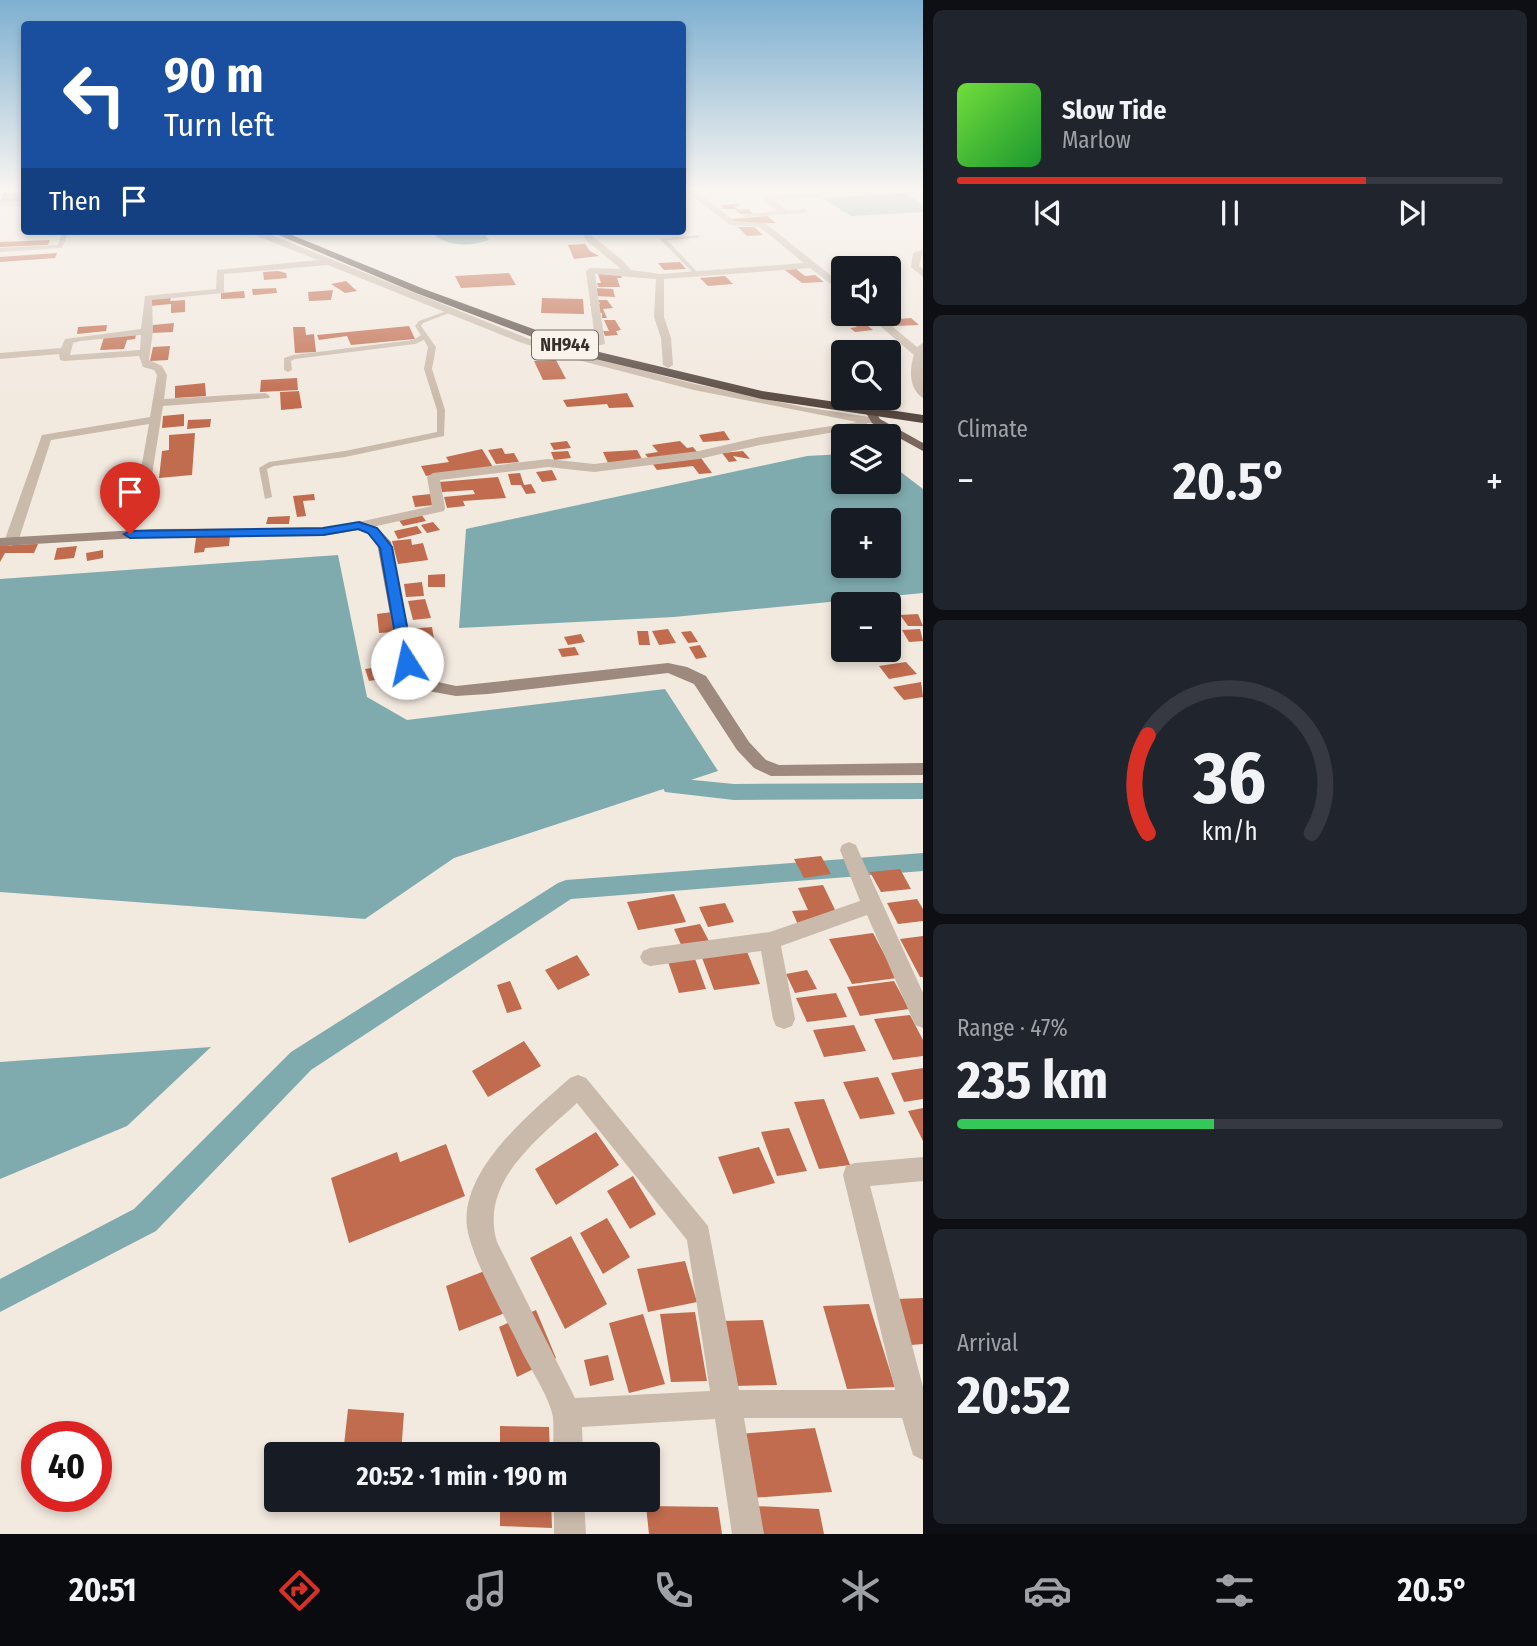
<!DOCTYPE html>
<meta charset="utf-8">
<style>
body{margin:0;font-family:"Fira Sans Condensed",sans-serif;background:#20242c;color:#f1f3f6;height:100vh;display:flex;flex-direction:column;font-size:26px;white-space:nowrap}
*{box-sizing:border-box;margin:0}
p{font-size:23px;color:#9ea1a6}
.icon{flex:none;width:38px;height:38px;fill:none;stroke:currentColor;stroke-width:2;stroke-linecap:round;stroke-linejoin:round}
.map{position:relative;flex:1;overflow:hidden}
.details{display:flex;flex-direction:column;gap:10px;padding:10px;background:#0d0f14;width:614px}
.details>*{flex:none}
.top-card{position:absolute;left:21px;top:21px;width:665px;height:214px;border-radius:7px;box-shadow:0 4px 10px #0003;background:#1a4fa0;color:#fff;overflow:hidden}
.controls{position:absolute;left:831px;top:256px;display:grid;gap:14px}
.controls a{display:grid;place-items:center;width:70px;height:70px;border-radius:7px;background:#171b24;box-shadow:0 4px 10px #0003;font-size:35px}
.speed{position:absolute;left:21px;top:1421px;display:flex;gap:14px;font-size:35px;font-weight:700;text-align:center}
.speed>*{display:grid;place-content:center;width:91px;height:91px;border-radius:50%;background:#171b24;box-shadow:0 4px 10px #0003;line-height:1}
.speed .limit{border:10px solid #d22;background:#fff;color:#111}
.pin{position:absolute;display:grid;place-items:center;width:60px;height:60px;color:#fff;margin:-72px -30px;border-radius:50% 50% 50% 0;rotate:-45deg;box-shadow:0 0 7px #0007}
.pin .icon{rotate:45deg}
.me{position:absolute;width:77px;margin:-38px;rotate:350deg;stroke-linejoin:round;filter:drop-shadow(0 0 5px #0008)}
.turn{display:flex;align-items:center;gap:24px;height:147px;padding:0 28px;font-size:32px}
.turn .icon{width:91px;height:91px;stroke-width:2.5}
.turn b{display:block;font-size:49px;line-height:60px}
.then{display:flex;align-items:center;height:66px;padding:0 28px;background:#0003;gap:14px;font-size:26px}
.big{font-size:52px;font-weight:700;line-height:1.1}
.details .tile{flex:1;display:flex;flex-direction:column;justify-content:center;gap:10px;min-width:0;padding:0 24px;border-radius:10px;background:#20242c}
.details .dial{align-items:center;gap:0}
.dial svg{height:182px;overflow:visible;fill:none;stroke:#363941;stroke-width:7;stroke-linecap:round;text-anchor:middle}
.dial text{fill:#f1f3f6;stroke:none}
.song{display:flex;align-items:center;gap:21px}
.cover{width:84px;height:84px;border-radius:10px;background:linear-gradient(135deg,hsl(100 70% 55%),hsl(130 70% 35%))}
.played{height:7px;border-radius:4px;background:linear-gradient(90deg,#d93025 75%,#363941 75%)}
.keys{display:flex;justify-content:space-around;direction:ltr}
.heat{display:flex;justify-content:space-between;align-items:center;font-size:38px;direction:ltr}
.charge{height:10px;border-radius:5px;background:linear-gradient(90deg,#34c759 47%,#363941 0)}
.trip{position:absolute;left:264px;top:1442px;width:396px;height:70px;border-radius:7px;background:#171b24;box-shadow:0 4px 10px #0003;font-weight:700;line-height:70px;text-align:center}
.menu{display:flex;height:112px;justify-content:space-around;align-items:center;background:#090b0e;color:#9ea1a6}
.menu .icon{width:49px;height:49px}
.menu .current{color:#d93025}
.menu b{font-size:32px;color:#f1f3f6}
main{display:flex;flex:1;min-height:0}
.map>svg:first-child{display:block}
.water{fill:#7fabae;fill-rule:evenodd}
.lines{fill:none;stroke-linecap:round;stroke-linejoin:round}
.canal{fill:#7fabae;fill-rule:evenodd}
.building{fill:#c16c4e}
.lane{fill:#cabaab;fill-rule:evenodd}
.street{fill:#cabaab;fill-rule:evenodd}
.secondary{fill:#9d897d;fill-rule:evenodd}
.primary{fill:#79665c;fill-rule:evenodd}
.highway{fill:#584942;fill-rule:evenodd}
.route{fill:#1a73e8;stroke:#114b97;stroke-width:2}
.labels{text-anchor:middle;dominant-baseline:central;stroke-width:6;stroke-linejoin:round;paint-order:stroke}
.shield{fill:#f9f3ec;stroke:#726a64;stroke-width:2}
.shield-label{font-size:18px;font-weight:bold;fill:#382f2a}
</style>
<main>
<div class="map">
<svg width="923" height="1534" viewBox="0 0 923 1534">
<rect width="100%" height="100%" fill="#f2e9df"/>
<path class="water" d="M905 193 923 205V212L851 216 822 198Z
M430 231H482L489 240C469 247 445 247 430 231Z
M843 454 844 481H889V463L923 489V593L674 617 459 628 466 529 807 456ZM844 520H889V565H844Z
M338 555 367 697 407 720 665 689 718 771 454 858 365 919 0 892V579Z
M211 1047 127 1126 0 1179V1062Z"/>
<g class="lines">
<path class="canal" d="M673 778 734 784 923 783V799L734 800 665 792 662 786 665 780Z
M923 853V871L571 899 311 1070 156 1231 0 1312V1279L134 1209 291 1052 558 883 566 880Z"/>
</g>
<path class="building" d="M24 191 22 196H24V201L0 202 4 192Z
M737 204 740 206H734L739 210 749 209 753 214H740L735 209H719L725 208 720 205Z
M767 216 776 223 737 224 731 219Z
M738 227H754L763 235 747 236Z
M50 240 48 245 0 247V242Z
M585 244 590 251 599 256 574 259 568 245Z
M57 253 55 258 0 262V257Z
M680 262 686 269 664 270 658 263Z
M796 269 805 276 815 275 824 282 802 283 785 270Z
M278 271 286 273 287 278 264 280 263 272Z
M509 273 516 285 461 288 455 276Z
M598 274H621L622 278H617L620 287H598L597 283H601Z
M725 276 733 284 708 286 700 278Z
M346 281 357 291 345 293 331 284Z
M276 288 277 293 253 295 252 289Z
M595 288 613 289 615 297 596 296Z
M333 290 331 300 309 301 308 292Z
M244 291 245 298 221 299V293Z
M171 298 170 301 185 300V312L171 313V304L150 306 151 299Z
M542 298 583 299 584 314 541 313Z
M598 300H607L613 308 603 309 607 318H602V313H595L590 304H600Z
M911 318 919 325 896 326 888 320Z
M604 320H615L621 330 616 331 618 335 605 336 603 331H609Z
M869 321 874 325 868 326 873 330 855 332 850 328 857 327 851 323Z
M174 323 173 332 151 333 153 325Z
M107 325 106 331 77 334 78 327Z
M409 326 415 339 351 345 347 336 319 340 317 335Z
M293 327H305L306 335 314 334 316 352 295 353Z
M136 335 135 339 127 340 124 349 100 350 104 337Z
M170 346 168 360 150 361 153 347Z
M556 360 566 379 543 380 534 361Z
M297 378 298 390 260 392 261 380Z
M205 383 206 396 175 398V386Z
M299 391 302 408 281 410 280 392Z
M627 393 634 407 609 408 607 404 567 407 563 400Z
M184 414V426L162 428 163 416Z
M211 419 210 427 187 429 188 420Z
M724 431 730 440 703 442 699 435Z
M195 433 192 475 159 478 162 451 169 450V435Z
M567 441 571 448 554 450 550 443Z
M680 441 687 448 693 447 697 452 649 459 645 454 658 452 652 445Z
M502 448 505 454 514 453 519 462 496 464 488 450Z
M482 449 493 467 426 476 421 466 449 462 446 457Z
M637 450 643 461 608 463 603 452Z
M568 451 571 458 554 460 551 452Z
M743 451 750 459 733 456 737 461 729 462 722 453Z
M701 458 712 473 699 474 693 466 657 470 652 463Z
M552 470 557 480 542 482 536 472Z
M520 473 524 485 531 484 536 493 526 494 521 485H511L508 474Z
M498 477 506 498 463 501 465 506 447 508 444 497 475 494 473 490 442 492 439 482Z
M314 494 315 500 303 501 306 516 297 517 293 496Z
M431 494 434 505 415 507 412 496Z
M421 514 426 521 403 526 398 519Z
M290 516 289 524H266L268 517Z
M433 522 440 530 427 533 421 525Z
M417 526 422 533 398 539 394 531Z
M230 536 229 546 205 548 204 552 194 553 196 538Z
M411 539 412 545 423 543 428 560 398 564 392 541Z
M38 544 34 553H5L0 562V545Z
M77 546 74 558 54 560 57 548Z
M103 550V558L87 561 86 553Z
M445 574V587H428V575Z
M422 582 424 596 406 597 404 584Z
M425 599 431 618 413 620 408 601Z
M392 612 394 632 379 633 377 614Z
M918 614 923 626H908L900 615Z
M432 627 434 639 411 641 410 629Z
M668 629 676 643 659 645 652 631Z
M920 629 923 641 909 642 902 630Z
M637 631H648L650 645H639Z
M691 631 698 642 688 643 681 632Z
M581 634 585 642 568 645 564 637Z
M396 641 402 657 391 659 386 642Z
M700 645 707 657 696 659 689 647Z
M575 647 579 655 562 657 558 649Z
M906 662 917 674 889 679 879 666Z
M398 664 402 676 369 681 365 669Z
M921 682 923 697 904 700 893 687Z
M821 856 831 874 804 878 794 859Z
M900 869 911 889 881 892 870 872Z
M823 885 841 922 799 927 792 911 808 910 798 888Z
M674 894 686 922 638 930 627 902Z
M917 899 923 909V921L898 924 887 903Z
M725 903 734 922 708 927 699 907Z
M700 924 710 943 683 949 674 929Z
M873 933 897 978 852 984 829 939Z
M923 936V977H920L900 939Z
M746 949 760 984 714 990 701 955Z
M577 955 590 975 558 990 545 970Z
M694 956 706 989 679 993 667 959Z
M807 970 817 989 795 993 786 974Z
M510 981 522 1009 507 1013 497 985Z
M894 981 909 1009 860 1016 847 987Z
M836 993 847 1017 807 1022 796 998Z
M910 1015 923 1040V1056L893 1060 874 1019Z
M854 1025 866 1051 824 1057 813 1030Z
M524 1041 541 1066 488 1097 472 1071Z
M923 1068V1099L904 1102 891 1073Z
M878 1077 895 1114 860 1119 843 1082Z
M824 1099 850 1165 819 1169 794 1102Z
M923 1108V1141L908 1111Z
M789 1128 807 1171 777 1176 761 1132Z
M596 1132 619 1165 556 1205 535 1169Z
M446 1144 465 1196 349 1243 331 1178 397 1152 400 1162Z
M759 1147 775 1183 733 1194 718 1157Z
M633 1176 656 1214 630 1229 607 1191Z
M607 1218 630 1257 603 1274 580 1233Z
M571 1236 607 1304 565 1329 530 1258Z
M685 1261 697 1302 648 1312 637 1269Z
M500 1265 515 1309 459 1331 446 1286Z
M923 1298V1344L911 1345 896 1299Z
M869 1304 895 1387 847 1389 823 1306Z
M536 1310 556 1358 517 1377 499 1327Z
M695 1312 707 1381 671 1382 660 1314Z
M643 1314 665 1384 629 1393 609 1323Z
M763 1320 777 1385 733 1386 721 1321Z
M608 1355 614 1380 590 1386 584 1360Z
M348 1409 404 1413 401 1454H343Z
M500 1426 549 1427 550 1454H500Z
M815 1428 832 1492 751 1498 738 1434Z
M338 1500H397L396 1512 338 1507Z
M500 1500H551L552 1528 500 1526Z
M646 1506 718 1507 722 1534H649Z
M754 1506 819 1509 824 1534H758Z"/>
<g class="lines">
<path class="lane" d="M0 189H4L0 193Z
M24 202V206L0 207V203Z
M63 231H69L62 248 0 252V248L58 245Z
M700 235 698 238 667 240 699 274 697 277 660 239Z
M452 309 457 310 423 323 421 326 436 347 432 369 445 410 444 436 345 457 274 466 267 469 272 497 265 499 259 468 269 462 345 451 437 432V410L424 369 428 347 424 340 415 344 295 359 291 361 292 370 288 372 284 370V358L293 355 413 340 421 335 415 326 419 321Z"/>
<path class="street" d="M691 189H706V192L698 193 735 221 765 223 844 286V294L810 268 664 279V317L671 338 673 365 668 368 663 365 661 338 654 317 656 279 595 274 605 344 596 346 586 271 590 268 621 269 587 241 581 232H587L621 259 631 270 660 274 804 263 760 227 730 225 688 193Z
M819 193 822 197 773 200 787 210 805 209 808 213 745 217 741 215 778 211 763 200V196Z
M253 231H261L527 338 582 355 695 384 804 407 876 418 882 421 876 424 868 423 863 427 760 445 699 459 594 472 548 467 440 480 445 508 444 511 359 530 354 529V523L432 506 427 477 433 473 548 459 594 464 699 451 760 437 857 422 694 390 574 359 519 342 328 265 224 274V293L152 300 153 331 149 360 162 366 167 375 164 399 265 393 270 396 269 398 163 406 152 475 146 479 140 475 149 424 51 440 18 542 11 546 6 545 4 542 42 435 150 417 157 375 154 370 143 367 139 356 64 361 60 360 59 354 0 359V353L61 348 65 339 141 329 145 296 216 289 217 270 318 260 254 235ZM141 335 140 350 70 355 73 343 80 341Z
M923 250 919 266 923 269V277L911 267 913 253Z
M865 313H876L917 347 923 343V398C909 390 909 369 914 355Z
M849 842 856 845 858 850 923 993V1028L915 1025 867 915 781 946 795 1019 792 1026 784 1029 776 1026 773 1019 761 951 650 966 643 963 640 957 643 951 650 948 770 932 860 901 840 850 842 845Z
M578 1075 586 1078 708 1226 739 1390H895L843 1175 846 1166 855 1163 923 1157V1181L870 1186 923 1387V1460L913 1455 902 1418H744L764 1534H732L715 1419 582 1427 583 1454H553C553 1442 554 1429 553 1417 550 1399 532 1371 523 1354 508 1321 472 1261 467 1227 460 1169 532 1112 570 1078ZM577 1103 687 1240 710 1391 575 1398 497 1242C479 1182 538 1139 577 1103Z
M554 1500H584L586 1534H554Z"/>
<path class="secondary" d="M359 522 377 527 391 542 415 663 422 674 438 682 456 686 668 663 687 667 706 676 749 742 766 760 779 765 923 763V775L771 776 754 768 737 750 694 684 668 673 488 694 456 696 428 691 410 682 399 663 377 543 367 533 358 530 323 536 154 537 0 546V538L154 529 323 528Z"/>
<path class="primary" d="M861 397 867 398 880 419 923 443V451L872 423 858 400Z"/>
<path class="highway" d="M269 231H282L424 289 591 350 762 391 923 415V423L762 399 583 356 416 293Z"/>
</g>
<linearGradient id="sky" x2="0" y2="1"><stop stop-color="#7eb0d1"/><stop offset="0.47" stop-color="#f9f5f1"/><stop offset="1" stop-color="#f9f5f1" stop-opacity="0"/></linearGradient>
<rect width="923" height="403" fill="url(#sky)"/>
<path class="route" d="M359 522 377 528 392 547 414 663 412 667 407 668 400 663 380 548 368 533 358 529 323 535 130 538 124 534 130 531 323 528Z"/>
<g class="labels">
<rect class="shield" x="532" y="330.5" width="66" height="29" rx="5"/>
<g class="shield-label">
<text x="565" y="345">NH944</text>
</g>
</g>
</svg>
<div class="controls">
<a><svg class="icon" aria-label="sound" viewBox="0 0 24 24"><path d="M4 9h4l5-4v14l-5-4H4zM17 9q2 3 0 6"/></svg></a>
<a><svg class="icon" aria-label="search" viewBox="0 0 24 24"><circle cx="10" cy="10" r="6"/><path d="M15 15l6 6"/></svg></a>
<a><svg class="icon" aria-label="layers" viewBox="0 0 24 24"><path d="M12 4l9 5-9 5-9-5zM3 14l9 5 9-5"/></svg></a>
<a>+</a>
<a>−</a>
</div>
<div class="speed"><div class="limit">40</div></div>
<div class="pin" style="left:130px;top:534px;background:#d93025"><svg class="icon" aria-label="arrive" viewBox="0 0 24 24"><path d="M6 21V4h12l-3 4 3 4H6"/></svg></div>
<svg class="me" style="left:407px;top:663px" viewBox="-20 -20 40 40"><circle r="19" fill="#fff"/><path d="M0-13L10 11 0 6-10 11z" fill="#1a73e8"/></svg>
<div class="trip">20:52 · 1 min · 190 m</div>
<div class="top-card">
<div class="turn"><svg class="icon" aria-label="left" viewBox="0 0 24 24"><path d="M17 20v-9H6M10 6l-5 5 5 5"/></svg><div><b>90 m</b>Turn left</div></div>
<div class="then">Then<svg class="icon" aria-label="arrive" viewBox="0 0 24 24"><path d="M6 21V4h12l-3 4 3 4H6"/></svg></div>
</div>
</div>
<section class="details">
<div class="tile">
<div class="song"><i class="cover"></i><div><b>Slow Tide</b><p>Marlow</p></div></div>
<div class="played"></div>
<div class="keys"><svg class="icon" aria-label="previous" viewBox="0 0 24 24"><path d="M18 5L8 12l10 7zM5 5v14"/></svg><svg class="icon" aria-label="pause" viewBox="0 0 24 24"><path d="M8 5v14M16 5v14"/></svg><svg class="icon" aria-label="next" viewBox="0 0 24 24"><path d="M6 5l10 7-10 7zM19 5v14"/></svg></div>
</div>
<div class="tile"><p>Climate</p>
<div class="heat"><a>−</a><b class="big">20.5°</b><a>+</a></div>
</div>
<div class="tile dial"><svg viewBox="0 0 100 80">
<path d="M14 69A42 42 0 1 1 86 69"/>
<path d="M14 69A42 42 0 0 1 14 26" stroke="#d93025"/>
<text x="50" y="56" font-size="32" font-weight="700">36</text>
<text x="50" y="72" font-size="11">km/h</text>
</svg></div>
<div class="tile"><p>Range · 47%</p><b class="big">235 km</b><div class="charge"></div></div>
<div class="tile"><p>Arrival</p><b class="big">20:52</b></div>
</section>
</main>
<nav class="menu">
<b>20:51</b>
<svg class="icon current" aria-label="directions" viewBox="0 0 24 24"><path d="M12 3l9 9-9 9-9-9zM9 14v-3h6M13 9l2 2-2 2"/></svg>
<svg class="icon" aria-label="music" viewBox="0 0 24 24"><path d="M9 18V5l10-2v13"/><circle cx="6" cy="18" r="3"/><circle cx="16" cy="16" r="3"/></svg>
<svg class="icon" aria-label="phone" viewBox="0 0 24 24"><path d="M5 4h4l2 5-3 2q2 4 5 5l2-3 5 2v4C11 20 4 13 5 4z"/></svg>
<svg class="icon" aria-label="climate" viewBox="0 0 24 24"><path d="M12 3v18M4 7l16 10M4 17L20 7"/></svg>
<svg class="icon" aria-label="car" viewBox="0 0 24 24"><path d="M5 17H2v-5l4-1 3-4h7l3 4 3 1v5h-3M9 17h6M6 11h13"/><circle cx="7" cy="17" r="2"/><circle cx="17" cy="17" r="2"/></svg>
<svg class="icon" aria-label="filters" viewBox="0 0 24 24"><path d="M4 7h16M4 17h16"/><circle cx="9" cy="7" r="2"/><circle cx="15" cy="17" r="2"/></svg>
<b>20.5°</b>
</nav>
